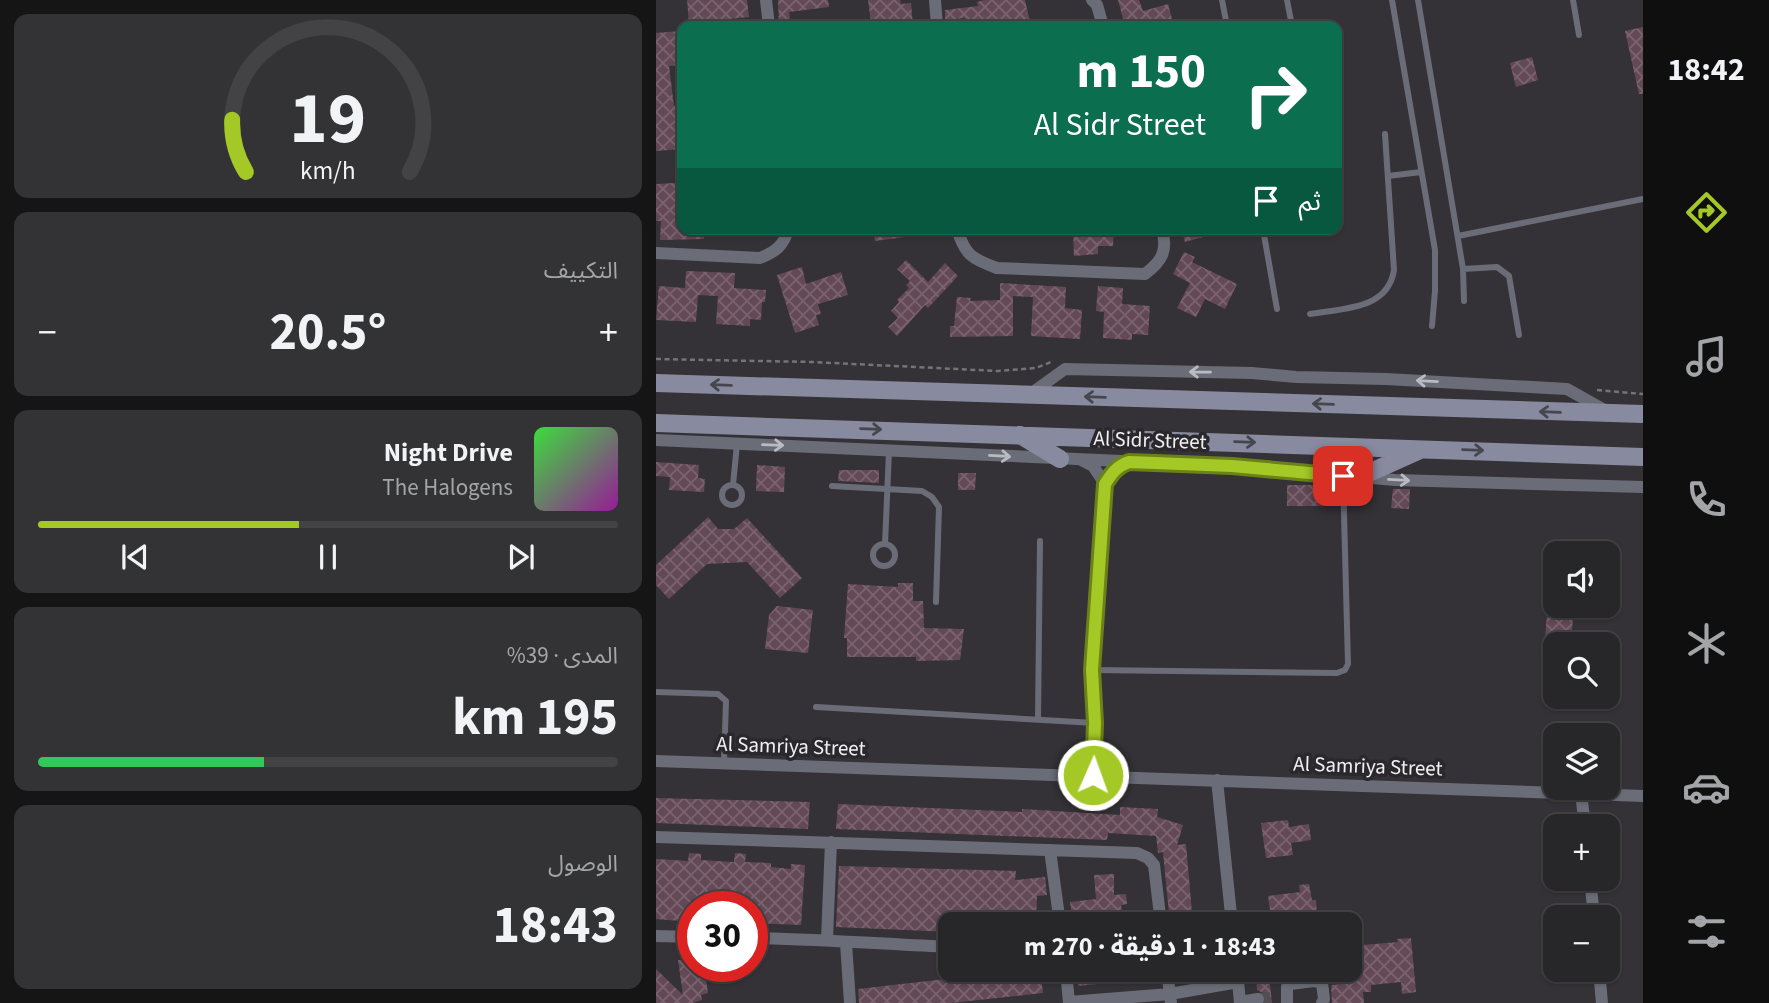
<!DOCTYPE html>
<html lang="ar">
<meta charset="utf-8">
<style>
body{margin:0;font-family:"Source Sans 3","Noto Sans Arabic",sans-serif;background:#333234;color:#f1f3f6;direction:rtl;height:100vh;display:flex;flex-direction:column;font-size:26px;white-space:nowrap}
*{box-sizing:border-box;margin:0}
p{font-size:23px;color:#a4a5a8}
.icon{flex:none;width:38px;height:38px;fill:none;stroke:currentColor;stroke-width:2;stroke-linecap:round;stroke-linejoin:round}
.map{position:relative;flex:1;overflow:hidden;direction:ltr}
.sheet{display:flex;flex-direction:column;gap:14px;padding:14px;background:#151516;width:656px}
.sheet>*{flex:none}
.banner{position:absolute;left:21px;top:21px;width:665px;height:214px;border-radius:14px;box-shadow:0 2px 5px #0004,0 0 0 2px #434345;direction:rtl;background:#0b6e4f;color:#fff;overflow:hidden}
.fabs{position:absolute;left:887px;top:541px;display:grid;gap:14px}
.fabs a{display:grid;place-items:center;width:77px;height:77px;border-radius:14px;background:#272628;box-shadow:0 2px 5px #0004,0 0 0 2px #434345;font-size:35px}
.speed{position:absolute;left:21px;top:891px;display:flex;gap:14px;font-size:35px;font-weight:700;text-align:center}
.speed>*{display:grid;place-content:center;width:91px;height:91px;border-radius:50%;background:#272628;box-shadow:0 2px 5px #0004,0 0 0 2px #434345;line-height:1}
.speed .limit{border:10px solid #d22;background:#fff;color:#111}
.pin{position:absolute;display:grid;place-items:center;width:60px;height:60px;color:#fff;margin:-30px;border-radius:14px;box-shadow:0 4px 10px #0006}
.me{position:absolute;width:77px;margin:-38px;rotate:2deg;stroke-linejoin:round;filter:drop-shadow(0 0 5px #0008)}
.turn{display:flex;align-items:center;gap:24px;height:147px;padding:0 21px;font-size:32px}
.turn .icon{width:91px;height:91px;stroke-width:2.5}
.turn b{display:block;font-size:49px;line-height:60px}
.then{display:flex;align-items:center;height:66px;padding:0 21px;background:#0003;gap:14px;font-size:26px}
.big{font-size:52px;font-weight:700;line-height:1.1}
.sheet .widget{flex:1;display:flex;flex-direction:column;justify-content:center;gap:10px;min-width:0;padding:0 24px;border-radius:14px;background:#333234}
.sheet .dial{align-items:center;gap:0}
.dial svg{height:182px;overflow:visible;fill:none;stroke:#434345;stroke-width:7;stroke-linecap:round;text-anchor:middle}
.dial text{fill:#f1f3f6;stroke:none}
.song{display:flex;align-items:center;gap:21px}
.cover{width:84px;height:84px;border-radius:10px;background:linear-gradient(135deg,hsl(120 70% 55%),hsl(300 70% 35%))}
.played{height:7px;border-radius:4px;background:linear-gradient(90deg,#a4c825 45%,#434345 45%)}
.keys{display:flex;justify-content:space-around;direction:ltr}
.heat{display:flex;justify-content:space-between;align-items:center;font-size:38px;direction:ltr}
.charge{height:10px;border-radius:5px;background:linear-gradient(90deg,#34c759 39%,#434345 0)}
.trip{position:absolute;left:282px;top:912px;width:424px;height:70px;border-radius:14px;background:#272628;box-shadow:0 2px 5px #0004,0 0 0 2px #434345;font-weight:700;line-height:70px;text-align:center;direction:rtl}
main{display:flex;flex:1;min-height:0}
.menu{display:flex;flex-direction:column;width:126px;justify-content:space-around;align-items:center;background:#100f10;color:#a4a5a8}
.menu .icon{width:49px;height:49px}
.menu .active{color:#a4c825}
.menu b{font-size:32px;color:#f1f3f6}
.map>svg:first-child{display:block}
.building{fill:url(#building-cross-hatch)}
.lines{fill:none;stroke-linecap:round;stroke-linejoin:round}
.minor-tunnel{stroke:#504e52;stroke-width:12;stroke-dasharray:12 6;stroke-linecap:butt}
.path{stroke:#757377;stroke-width:2.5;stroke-dasharray:5 3.5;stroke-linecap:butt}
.service{stroke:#6a6c78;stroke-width:6}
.minor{stroke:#6a6c78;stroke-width:12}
.secondary{stroke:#888b9f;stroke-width:18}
.oneway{stroke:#babbc1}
.oneway2{stroke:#46464e}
.route-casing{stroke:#6b8218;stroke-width:18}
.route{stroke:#a4c825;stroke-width:12}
.labels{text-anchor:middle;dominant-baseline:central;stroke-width:7;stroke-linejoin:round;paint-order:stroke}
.street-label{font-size:21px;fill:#f0eff1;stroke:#2a282c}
</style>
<main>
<nav class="menu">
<b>18:42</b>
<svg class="icon active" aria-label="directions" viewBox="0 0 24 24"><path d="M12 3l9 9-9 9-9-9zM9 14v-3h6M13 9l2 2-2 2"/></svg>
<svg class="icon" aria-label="music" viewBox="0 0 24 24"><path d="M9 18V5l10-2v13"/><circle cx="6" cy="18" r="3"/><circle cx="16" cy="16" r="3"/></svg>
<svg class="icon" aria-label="phone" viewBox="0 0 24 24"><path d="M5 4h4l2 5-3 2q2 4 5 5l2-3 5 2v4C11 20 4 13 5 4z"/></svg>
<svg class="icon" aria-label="climate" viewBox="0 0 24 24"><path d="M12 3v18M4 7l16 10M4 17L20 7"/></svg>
<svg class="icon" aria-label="car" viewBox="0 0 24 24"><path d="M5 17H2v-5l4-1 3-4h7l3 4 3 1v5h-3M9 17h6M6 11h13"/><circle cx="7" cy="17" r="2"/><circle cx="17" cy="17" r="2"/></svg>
<svg class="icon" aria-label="filters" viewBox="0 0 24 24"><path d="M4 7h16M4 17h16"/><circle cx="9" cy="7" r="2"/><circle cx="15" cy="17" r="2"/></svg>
</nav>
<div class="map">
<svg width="987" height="1003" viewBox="0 0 987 1003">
<defs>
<pattern id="building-cross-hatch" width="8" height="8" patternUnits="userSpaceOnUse" patternTransform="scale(1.75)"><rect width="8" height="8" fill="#634856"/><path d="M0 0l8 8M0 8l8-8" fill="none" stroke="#7a636f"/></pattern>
</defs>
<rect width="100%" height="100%" fill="#343236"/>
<path class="building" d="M31 0H91L93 17 33 23Z
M122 0H172L173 7 133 12 135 26H123Z
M212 0H244L245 4 255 3 257 26H242L241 20 215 23Z
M328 0H369L375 26H309V18L289 20V10L322 6 321 2Z
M462 0H483L487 11 512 4 518 26H469Z
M987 27V94H983L969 31Z
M25 31 26 65 13 66 18 106 26 105V149L0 151V33Z
M876 57 882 80 860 87 854 63Z
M19 183 20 227 47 229 48 239 4 240 5 221H0V184Z
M217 229H256L257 236 219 241Z
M417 229H458L457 246H442V254L418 256Z
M525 229H564L565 232 529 242Z
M528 252 539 257 536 262 581 284 569 309 549 299 540 317 521 308 534 283 517 274Z
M250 260 272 282 289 263 302 276 272 308 269 305 241 336 232 327 242 318 235 311 243 302 241 300 253 288 250 285 254 281 241 269Z
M146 267 150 284 185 272 192 295 162 304 165 314 160 315 163 325 139 333 121 275Z
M30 271 79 273 78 288 110 290 109 302H106L105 320 94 319V326L60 324 62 296 42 295 40 322 0 320 3 286 29 288Z
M344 283 410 287 409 308 426 310 424 339 375 336 377 297 357 296V336L294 337V326H298L301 297 315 298 314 301 344 300Z
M442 286 467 288 466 304 494 306 492 335 476 334V340L447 338 448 312 440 311Z
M0 462 43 465 42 478 49 479 48 492 13 490 14 477 0 476Z
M101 465 129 467 128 492 100 491Z
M183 470H223V483L182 481Z
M302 473H320L319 490H302Z
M631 485H671V506H631Z
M737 489H754L753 509 735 508Z
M52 517 62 529H78L91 518 146 578 124 598 91 562 51 564 13 599 0 585V565Z
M242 583H257V601H267L268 628 308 629 304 660 260 661V657H191V638H188L192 584 242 587Z
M121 606 157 610 152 653 109 649 113 615Z
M891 615 917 617 915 644H900V651L888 650Z
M0 798 154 802 152 829 0 823Z
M182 804 366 812V809L464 815V807L502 809 501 817 527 825 521 845 530 844 537 924H514L507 852 502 853 500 836 452 833 451 840 180 829Z
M632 820 633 827 653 824 655 840 635 843 637 855 610 858 605 823Z
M33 853 45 854V860L78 862 79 853 90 854 89 862 115 863V867L135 869V864L149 865 145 925 96 923V906H37V922L0 919V859L32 861Z
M183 866 360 871 359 880 389 877 391 895 381 896 380 924H294V932L180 927Z
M458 874V895L470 894 471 904 465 905 468 924H417L414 902 440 899 438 875Z
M653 884 656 900H660L661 914 645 916 646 924H616L612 896 644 892 643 885Z
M755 938 760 992 746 994 745 982 715 985V992H707L708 1003H676L675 985 698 983 695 946 742 942 741 939Z
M22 960H37V966H48L52 993 45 995 46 1000 36 1003H0V969L27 995Z
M369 970H384L387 993 295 1003H203L202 989Z
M420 970H471L472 981 422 986Z
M613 975 616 1003H610L609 994 601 990 600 977Z"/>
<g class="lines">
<path class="minor-tunnel" d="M602 999 616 998"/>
<path class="path" d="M0 359 156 362 342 371 380 368 395 362
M941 390 987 394"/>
<path class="service" d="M566 0 571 26
M631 0 636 26
M736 0 779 250V291L776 326
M762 0 807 269 808 301
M917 0 923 35
M732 176 765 172
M607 229 621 309
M802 236 987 199
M807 269 841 267 853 276 863 335
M654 314C687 308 732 310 738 270L729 134
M77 485 81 444
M66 495a10 10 0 1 1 20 0a10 10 0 1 1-20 0Z
M176 486 266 491 276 497 283 507 280 602
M217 555a11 11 0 1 1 22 0a11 11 0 1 1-22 0Z
M229 544 233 451
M436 670 681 673 689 670 692 664 687 476
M0 692 62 694 70 701 68 763
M160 707 439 723
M382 719 384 541"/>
<path class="minor" d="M110 0 113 26
M279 0 281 26
M436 0 441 5 447 26
M301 229C309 255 316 259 341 268L489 274C506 261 512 251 506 229
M0 253 104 258C119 252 128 246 132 229
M373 395 409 369 596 373 640 377 730 379 911 389 952 412
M0 440 576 466 739 480 987 487
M425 460 437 466 449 484
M0 761 987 796
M437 775 439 723 436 670 449 484 463 465 473 462
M561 780 576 924
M925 793 929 826
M0 837 481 853 492 858 498 865 505 924
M394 850 404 924
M934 878 938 917
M0 936 37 937
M96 938C162 939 228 944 294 947
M171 939 175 842
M190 943 194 1003
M410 970 413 1003
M511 970 515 1003
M581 970 584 1003
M943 970 946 1003
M413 1002 514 994 582 982
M584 1002 602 999
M631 1003V986L634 984 658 981 666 983 668 999 666 1003"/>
<path class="secondary" d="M0 383 987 414
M0 423 987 457
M364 435 404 459
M704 477 764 450"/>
</g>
<defs><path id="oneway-shaft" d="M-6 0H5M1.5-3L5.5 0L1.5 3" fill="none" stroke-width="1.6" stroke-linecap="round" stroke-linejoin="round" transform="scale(1.75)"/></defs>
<g class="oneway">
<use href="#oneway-shaft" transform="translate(544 372) rotate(-179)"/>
<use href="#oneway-shaft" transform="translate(771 381) rotate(-177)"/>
<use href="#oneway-shaft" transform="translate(117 445) rotate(2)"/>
<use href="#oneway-shaft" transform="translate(344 456) rotate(3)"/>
<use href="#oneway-shaft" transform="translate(743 480) rotate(3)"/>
</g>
<g class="oneway2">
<use href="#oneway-shaft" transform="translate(65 385) rotate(-178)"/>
<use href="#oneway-shaft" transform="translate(439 397) rotate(-178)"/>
<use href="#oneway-shaft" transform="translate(667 404) rotate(-178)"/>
<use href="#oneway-shaft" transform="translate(894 412) rotate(-178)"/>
<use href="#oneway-shaft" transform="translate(215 429) rotate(2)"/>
<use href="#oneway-shaft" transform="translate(589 442) rotate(2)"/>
<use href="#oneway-shaft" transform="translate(817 450) rotate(2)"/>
</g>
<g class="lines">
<g class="route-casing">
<path id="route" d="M437 775 439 723 436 670 449 484C456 473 461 466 473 462L576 466 687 476"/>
</g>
<use href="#route" class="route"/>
</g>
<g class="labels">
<g class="street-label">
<text transform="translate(494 440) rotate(2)">Al Sidr Street</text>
<text transform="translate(135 746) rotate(2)">Al Samriya Street</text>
<text transform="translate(712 766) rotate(2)">Al Samriya Street</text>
</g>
</g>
</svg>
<div class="fabs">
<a><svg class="icon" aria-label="sound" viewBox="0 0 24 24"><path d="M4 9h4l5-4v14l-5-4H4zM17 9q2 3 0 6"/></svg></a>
<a><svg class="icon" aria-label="search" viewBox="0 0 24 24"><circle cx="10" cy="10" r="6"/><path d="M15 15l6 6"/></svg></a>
<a><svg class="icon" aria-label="layers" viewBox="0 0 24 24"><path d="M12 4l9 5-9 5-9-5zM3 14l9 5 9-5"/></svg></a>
<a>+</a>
<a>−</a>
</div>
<div class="speed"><div class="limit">30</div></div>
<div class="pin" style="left:687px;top:476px;background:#d93025"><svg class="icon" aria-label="arrive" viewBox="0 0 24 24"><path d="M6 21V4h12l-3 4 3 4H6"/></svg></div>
<svg class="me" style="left:437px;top:775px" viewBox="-20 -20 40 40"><circle r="17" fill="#a4c825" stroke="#fff" stroke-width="3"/><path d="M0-11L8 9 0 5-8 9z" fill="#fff"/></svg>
<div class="trip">18:43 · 1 دقيقة · 270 m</div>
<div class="banner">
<div class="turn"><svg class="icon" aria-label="right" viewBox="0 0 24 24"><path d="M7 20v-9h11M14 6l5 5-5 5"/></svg><div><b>150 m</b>Al Sidr Street</div></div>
<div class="then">ثم<svg class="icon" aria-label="arrive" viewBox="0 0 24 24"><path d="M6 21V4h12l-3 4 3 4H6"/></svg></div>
</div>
</div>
<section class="sheet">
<div class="widget dial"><svg viewBox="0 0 100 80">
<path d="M14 69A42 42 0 1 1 86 69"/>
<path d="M14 69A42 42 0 0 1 8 46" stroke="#a4c825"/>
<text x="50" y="56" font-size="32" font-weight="700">19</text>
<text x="50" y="72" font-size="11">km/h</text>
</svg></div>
<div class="widget"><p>التكييف</p>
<div class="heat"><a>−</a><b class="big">20.5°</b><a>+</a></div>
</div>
<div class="widget">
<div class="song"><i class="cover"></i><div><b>Night Drive</b><p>The Halogens</p></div></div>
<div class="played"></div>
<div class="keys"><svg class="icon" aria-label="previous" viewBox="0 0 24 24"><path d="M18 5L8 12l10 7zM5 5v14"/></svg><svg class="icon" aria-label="pause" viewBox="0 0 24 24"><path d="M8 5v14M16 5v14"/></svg><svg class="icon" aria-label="next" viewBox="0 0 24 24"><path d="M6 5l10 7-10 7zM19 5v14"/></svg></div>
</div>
<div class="widget"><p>المدى · 39%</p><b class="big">195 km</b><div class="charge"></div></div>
<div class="widget"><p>الوصول</p><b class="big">18:43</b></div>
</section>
</main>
